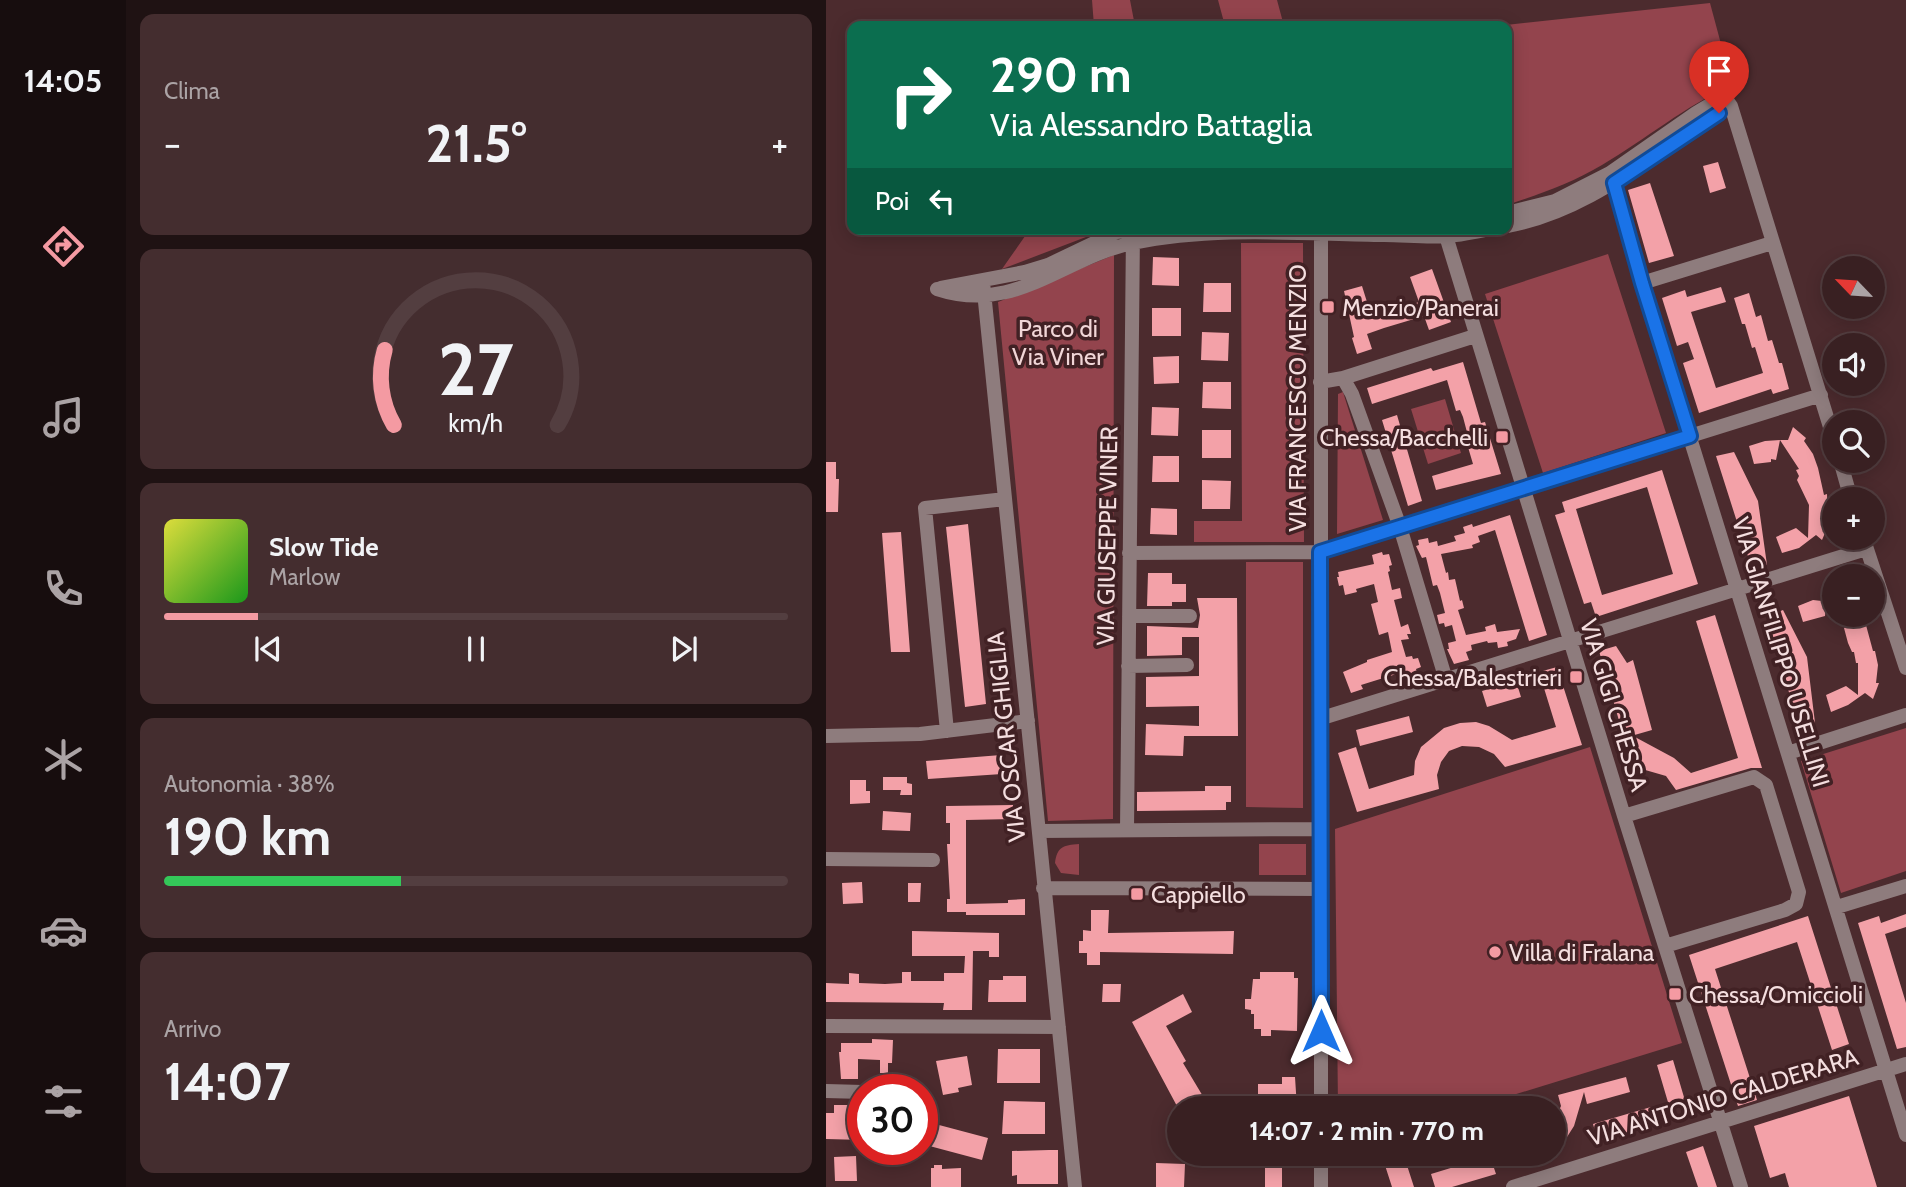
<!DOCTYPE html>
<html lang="it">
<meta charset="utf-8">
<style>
body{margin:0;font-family:Cabin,sans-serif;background:#442d2f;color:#f1f3f6;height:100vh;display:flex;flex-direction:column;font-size:26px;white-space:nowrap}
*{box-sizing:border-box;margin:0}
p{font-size:23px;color:#aba3a5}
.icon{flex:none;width:38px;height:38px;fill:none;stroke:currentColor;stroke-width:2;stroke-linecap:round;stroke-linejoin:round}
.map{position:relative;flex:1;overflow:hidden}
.details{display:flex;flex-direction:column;gap:14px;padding:14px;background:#1f1213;width:700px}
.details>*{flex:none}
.hud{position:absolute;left:21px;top:21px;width:665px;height:214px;border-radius:14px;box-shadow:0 4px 18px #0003,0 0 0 2px #533e40;background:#0b6e4f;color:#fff;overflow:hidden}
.needle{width:46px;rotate:295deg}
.controls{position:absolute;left:996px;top:256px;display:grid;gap:14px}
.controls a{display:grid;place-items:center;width:63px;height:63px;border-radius:50%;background:#392022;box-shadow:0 4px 18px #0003,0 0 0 2px #533e40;font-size:35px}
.speed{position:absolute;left:21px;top:1074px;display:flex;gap:14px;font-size:35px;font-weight:700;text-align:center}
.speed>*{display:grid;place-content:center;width:91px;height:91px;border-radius:50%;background:#392022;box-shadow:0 4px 18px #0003,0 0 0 2px #533e40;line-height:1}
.speed .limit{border:10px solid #d22;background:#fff;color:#111}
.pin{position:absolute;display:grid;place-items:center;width:60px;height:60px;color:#fff;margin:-72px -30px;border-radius:50% 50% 50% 0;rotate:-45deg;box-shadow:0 0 7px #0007}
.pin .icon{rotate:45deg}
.me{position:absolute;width:77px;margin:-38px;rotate:0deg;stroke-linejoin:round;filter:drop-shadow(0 0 5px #0008)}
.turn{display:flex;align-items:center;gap:24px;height:147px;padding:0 28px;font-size:32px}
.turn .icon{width:91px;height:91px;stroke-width:2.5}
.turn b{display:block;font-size:49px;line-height:60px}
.then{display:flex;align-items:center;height:66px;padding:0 28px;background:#0003;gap:14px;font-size:26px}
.big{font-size:52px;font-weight:800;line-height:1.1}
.details .widget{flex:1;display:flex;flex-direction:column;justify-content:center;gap:10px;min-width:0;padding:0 24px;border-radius:14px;background:#442d2f}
.details .dial{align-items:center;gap:0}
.dial svg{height:182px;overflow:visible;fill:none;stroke:#533e40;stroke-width:7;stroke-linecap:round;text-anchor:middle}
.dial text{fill:#f1f3f6;stroke:none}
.song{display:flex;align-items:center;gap:21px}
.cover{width:84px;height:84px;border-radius:10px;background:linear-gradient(135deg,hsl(60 70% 55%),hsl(120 70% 35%))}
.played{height:7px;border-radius:4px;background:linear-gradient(90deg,#f49aa2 15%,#533e40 15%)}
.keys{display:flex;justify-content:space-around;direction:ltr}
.heat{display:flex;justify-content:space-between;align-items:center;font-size:38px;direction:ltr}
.charge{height:10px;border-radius:5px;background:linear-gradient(90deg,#34c759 38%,#533e40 0)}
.trip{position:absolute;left:341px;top:1096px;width:399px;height:70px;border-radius:35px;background:#392022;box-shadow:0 4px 18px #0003,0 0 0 2px #533e40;font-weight:800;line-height:70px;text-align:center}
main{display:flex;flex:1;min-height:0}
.tab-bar{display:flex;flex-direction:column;width:126px;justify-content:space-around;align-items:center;background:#170d0e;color:#aba3a5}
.tab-bar .icon{width:49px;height:49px}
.tab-bar .current{color:#f49aa2}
.tab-bar b{font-size:32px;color:#f1f3f6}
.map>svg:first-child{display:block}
.green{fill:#93444d}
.building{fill:#f3a1a8;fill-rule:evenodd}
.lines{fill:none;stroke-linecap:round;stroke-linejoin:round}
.minor{stroke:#8e7c7d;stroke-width:14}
.route-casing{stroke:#114b97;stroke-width:18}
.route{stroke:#1a73e8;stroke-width:12}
.poi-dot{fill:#f49aa2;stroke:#412124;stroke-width:2.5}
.labels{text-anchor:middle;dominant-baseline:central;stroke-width:7;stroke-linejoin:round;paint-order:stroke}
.poi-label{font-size:24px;fill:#f4dedf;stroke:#412124;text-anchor:start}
.park-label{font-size:24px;fill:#f1d6d7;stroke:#412124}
.street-label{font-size:24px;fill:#f4dedf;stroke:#412124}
</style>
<main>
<nav class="tab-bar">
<b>14:05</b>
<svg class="icon current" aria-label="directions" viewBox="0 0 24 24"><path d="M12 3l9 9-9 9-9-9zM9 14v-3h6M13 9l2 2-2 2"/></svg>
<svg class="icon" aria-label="music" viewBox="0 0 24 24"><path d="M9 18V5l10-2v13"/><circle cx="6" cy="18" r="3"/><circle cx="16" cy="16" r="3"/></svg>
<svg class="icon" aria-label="phone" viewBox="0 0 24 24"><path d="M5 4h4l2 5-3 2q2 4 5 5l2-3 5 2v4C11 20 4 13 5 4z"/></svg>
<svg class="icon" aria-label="climate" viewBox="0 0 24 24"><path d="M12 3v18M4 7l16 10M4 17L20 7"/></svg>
<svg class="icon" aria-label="car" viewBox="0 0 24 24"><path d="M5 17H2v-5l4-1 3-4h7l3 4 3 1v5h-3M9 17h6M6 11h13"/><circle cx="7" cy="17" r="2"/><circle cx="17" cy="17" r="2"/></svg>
<svg class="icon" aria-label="filters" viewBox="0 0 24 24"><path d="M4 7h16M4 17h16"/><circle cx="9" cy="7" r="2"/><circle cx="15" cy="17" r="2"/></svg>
</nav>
<section class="details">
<div class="widget"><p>Clima</p>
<div class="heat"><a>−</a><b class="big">21.5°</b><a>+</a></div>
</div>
<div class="widget dial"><svg viewBox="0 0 100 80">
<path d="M14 69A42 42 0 1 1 86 69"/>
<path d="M14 69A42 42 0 0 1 10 36" stroke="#f49aa2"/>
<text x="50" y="56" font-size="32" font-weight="700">27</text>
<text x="50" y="72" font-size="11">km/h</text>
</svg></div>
<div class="widget">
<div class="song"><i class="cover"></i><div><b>Slow Tide</b><p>Marlow</p></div></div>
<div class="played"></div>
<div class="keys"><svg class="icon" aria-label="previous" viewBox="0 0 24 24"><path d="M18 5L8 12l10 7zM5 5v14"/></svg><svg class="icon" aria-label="pause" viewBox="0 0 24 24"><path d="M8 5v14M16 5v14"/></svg><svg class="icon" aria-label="next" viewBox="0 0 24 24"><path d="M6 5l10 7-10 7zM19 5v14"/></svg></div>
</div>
<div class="widget"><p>Autonomia · 38%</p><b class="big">190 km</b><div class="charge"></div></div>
<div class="widget"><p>Arrivo</p><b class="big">14:07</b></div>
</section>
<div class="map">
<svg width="1080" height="1187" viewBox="0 0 1080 1187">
<rect width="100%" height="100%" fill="#4c2b2e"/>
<path class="green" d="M266 0H304L309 26H268Z
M392 0H451L458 26H399Z
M884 3 906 85C859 106 820 139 776 165 746 183 714 194 681 205V26H671Z
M204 229H281L176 269Z
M415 243H477L478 542H368V521H416Z
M782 254 840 433 717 473 659 294Z
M288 255 287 819 222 821 172 302Z
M517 392 557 520 511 534 512 394Z
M619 399 635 453 602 464 585 409Z
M420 562H477V808L420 807Z
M1080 728V871L1015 893 975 761Z
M764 747 856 1043 645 1108H512L509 829Z
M253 844V875L235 873 229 863C231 847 237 845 253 844Z
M433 844H480V875H433Z"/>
<path class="building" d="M892 162 900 188 884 193 877 166Z
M824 183 848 256 823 263 802 190Z
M327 257 353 258V286L326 285Z
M606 269 625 322 603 330 598 316 558 328 541 334 546 349 531 354 526 338 528 337 518 291 536 286 546 318 593 302 584 277Z
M378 283H405V312H377Z
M895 287 900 302 865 312 890 388 937 373 929 347 926 348 919 324H916L908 298 923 293 930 317 935 315 942 341 946 340 953 363H956L963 389 947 394 945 389 873 413 857 363 868 359 862 342 851 346 836 298 859 290 861 297Z
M326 308H355V336H326Z
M376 332 403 333 402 361 375 360Z
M353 356V383L328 384 327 357Z
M637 362 655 423 659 422 675 474 610 490 606 476 647 464 639 437 642 436 637 417 634 410 630 411 621 380 546 404 541 388 605 368 607 371Z
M377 382H405V409L376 408Z
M326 407 353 408 352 436 325 435Z
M571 415 596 501 582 506 556 420Z
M967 427 980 438 978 441 987 454 992 468 998 495 1001 494 1002 526 996 540 990 535 973 548 956 553 950 537 970 528 982 538 983 505 971 480 973 476 970 470 973 469 954 440H962Z
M376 430H405V458H376Z
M954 440 950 460 945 459V462L928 464 923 446 939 441Z
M908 452 932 501 941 565 926 569 890 456Z
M327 456H353V482H326Z
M0 462H10V479H13L12 512H0Z
M836 470 872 584 770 617 765 602 758 604 729 515 739 512 736 502ZM821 487 847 574 776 595 750 509Z
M376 480 405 481 404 509H376Z
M325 508 351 509V535L324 534Z
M684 515 721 635 703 641 669 530 652 536 654 542 646 545 647 548 615 554 620 573 622 572 623 580 629 579 634 601 636 600 638 608 632 610 640 635 660 631 659 627 669 624 671 632 694 629 690 639 681 642 682 646 672 648 671 642 662 643 661 641 645 645 646 650 640 652 643 660 628 664 621 649H623L622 643 630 641 626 625 619 627 618 623 613 624 611 615 619 613 614 593 611 585 607 586 600 557 596 558 590 546 593 545 592 540 602 538 603 543 611 541 612 546 630 541 628 536 639 533 637 527 646 524 647 527Z
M142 524 160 704 139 707 120 527Z
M75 532 84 652H65L56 533Z
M556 552 557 555 563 554 566 565 563 566 564 571 562 572 566 590 574 588 576 598 568 600 575 627 582 624 585 634H581L583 639 575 640 580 657 586 656 587 659 592 658 595 667 590 669 591 673 581 676 580 671 535 685 537 689 525 693 517 672 541 662V660L566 652 562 632 553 635 545 604 552 602 548 584 530 589 531 592 519 595 517 585 513 586 511 577H513L512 572 548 564 546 555Z
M322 573H346V584H360V602H346V606H321Z
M371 598H411L412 736H358L357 756 319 755 320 724 373 726V706L320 707V677L373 676V637H356V655L321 656V626L372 628 374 615Z
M987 600 996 601V604L1000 605 999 616 977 622 972 606Z
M949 610V613L957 610 981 657 989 723 973 727 940 613Z
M1014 614H1037L1047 651H1049L1052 665 1050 683H1053L1047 699 1039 693 1022 705 1005 712 1000 695 1020 686 1032 695V663H1030L1028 652H1026L1022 643 1018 628 1021 626Z
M889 615 936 768H925L850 790 840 776 802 765 809 737 848 758 865 773 912 758 870 621Z
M790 646 801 663 807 660 826 730 798 738 773 651Z
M731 667 756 745 679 767 668 754 653 747 636 746 623 751 615 762 611 775 613 789 531 812 512 753 530 747 543 789 588 775 589 761 595 747 618 728 634 723 650 722 663 726 686 740 730 727 713 672Z
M690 681 695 697 661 707 656 691Z
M583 716 587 732 534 746 530 730Z
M175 755 176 774 102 779 100 761Z
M57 777H81V783L86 784V795H74L75 790H57Z
M24 780H40V791H44V803L24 804Z
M379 786H405V802H400V810L311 811V792L379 791Z
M187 805V819L140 820V904L182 903V900L199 899V915H140V912H121V899H124L121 844H124V823H120V806Z
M57 811 85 813 84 831 56 830Z
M36 882 37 903 17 904 16 883Z
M82 883H95L94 902H82Z
M265 910H283L282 933 408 931 407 954 274 952V965H261V953H253V941H257V930L265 931Z
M1080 914V927L1059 934 1080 1003V1047L1071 1049 1032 923 1053 916 1055 923Z
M982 916 1023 1044 1006 1050 971 942 889 969 931 1100 912 1106 863 955Z
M86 931 173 933V957H163V951H147L146 1010H117L118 1003 0 1002V983L23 984V973L33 974V983L59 984 76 983V972H85V981H118V973H138L139 956H86Z
M434 972H468V978H472L471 1031 445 1030V1036H435V1029H428V1014H425V1010L419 1009V999H425L427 979H434Z
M177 976H200V1002H162L163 980H177Z
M277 984H295L294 1002H276Z
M357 994 366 1012 340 1026 360 1061 357 1063 384 1108H352L306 1022Z
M46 1039 67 1040 66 1063H62V1073H54V1060L32 1059V1079H15L13 1052H15V1043H46Z
M172 1049H214V1083H171Z
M141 1056 146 1085 132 1088 133 1092 117 1095 110 1061Z
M847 1060 860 1104 844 1109 831 1065Z
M456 1077H469L471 1108H455V1102H437V1108H425V1097L432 1098V1084H456Z
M800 1077 804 1092 761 1104 758 1092 748 1126 741 1137 728 1148V1122L735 1106 732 1095Z
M1023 1096 1051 1187H963L959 1173 944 1178 928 1126Z
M178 1101 219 1102V1134H176Z
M27 1103H37V1140L0 1139V1113H8V1105H27Z
M825 1107 829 1124 772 1141 767 1124Z
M98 1121 162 1138 156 1160 96 1144Z
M877 1146 891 1187H872L860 1152Z
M223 1150H232V1184H191V1175L186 1176V1151Z
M555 1153H577L588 1187H566Z
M30 1156 31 1181H9L8 1157Z
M664 1156 670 1174 626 1187H609L605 1174Z
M330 1163 359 1164 358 1187H330Z
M439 1164H456V1187H439Z
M108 1165H116V1169L135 1168V1187H105V1168H108Z"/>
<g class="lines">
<path class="minor" d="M905 106 1008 440
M784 173 816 283 1080 1135
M681 213 729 201 784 173 870 113 890 101 900 99 905 106
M681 226C767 211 831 148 905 106
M620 229V236L798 816 915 1187
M157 282 249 1187
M816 283 946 243
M115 288 199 272 222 265 291 232 315 229
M111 289C190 315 237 257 307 243 389 226 476 234 558 235 579 235 601 238 622 236 636 235 650 232 664 229
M517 378 526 394 574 527 620 680
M494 382 517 378 649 336
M1014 460 1025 499
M1037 537 1080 668
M303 553 493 552 995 395
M303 616H364
M302 666 361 665
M493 719 1040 549
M121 731 99 508 179 499
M0 736 94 734 202 721
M962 753 1080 715
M798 816 928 777 940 785 973 892 970 904 959 910 839 946
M301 830 307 231
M213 831 494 829
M0 859 107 860
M217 888 494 889
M1011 907 1080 886
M0 1026 233 1027
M0 1091 37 1092
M495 1108V229
M495 1153V1187
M687 1187 1080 1064"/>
</g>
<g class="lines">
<g class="route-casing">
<path id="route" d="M495 1031 494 552 864 436 816 283 788 183 893 113"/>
</g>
<use href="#route" class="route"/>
</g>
<g class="poi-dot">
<rect x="495" y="300" width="14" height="14" rx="3.5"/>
<rect x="669" y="430" width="14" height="14" rx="3.5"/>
<rect x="743" y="670" width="14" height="14" rx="3.5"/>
<rect x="304" y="887" width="14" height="14" rx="3.5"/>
<circle cx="669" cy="952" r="7"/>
<rect x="842" y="987" width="14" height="14" rx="3.5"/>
</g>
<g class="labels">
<g class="poi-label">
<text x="516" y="307">Menzio/Panerai</text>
<text x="662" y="437" text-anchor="end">Chessa/Bacchelli</text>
<text x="736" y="677" text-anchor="end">Chessa/Balestrieri</text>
<text x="325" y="894">Cappiello</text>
<text x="683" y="952">Villa di Fralana</text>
<text x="863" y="994">Chessa/Omiccioli</text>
</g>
<g class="park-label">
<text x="232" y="328">Parco di<tspan x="232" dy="28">Via Viner</tspan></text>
</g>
<g class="street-label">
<text transform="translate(471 398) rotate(-90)">VIA FRANCESCO MENZIO</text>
<text transform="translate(281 536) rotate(-89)">VIA GIUSEPPE VINER</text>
<text transform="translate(955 652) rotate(73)">VIA GIANFILIPPO USELLINI</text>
<text transform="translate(788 705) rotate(73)">VIA GIGI CHESSA</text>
<text transform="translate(180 737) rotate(-96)">VIA OSCAR GHIGLIA</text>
<text transform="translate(897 1097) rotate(-17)">VIA ANTONIO CALDERARA</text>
</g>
</g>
</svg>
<div class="controls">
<a><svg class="needle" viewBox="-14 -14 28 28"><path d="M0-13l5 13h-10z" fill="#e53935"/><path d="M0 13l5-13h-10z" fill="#aba3a5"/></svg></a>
<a><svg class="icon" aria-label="sound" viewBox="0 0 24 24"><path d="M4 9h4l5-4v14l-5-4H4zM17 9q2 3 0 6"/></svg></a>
<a><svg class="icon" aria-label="search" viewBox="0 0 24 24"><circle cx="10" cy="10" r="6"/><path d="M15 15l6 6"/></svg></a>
<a>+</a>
<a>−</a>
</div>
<div class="speed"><div class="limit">30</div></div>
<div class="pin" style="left:893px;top:113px;background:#d93025"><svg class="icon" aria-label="arrive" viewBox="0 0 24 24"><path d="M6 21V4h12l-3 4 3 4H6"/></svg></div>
<svg class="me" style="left:495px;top:1031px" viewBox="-20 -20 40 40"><path d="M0-17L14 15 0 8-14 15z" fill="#1a73e8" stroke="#fff" stroke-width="4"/></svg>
<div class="trip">14:07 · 2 min · 770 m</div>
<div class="hud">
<div class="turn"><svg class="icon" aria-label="right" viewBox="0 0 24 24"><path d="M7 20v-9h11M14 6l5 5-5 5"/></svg><div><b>290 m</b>Via Alessandro Battaglia</div></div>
<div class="then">Poi<svg class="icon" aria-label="left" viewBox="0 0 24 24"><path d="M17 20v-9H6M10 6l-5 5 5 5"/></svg></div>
</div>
</div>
</main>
